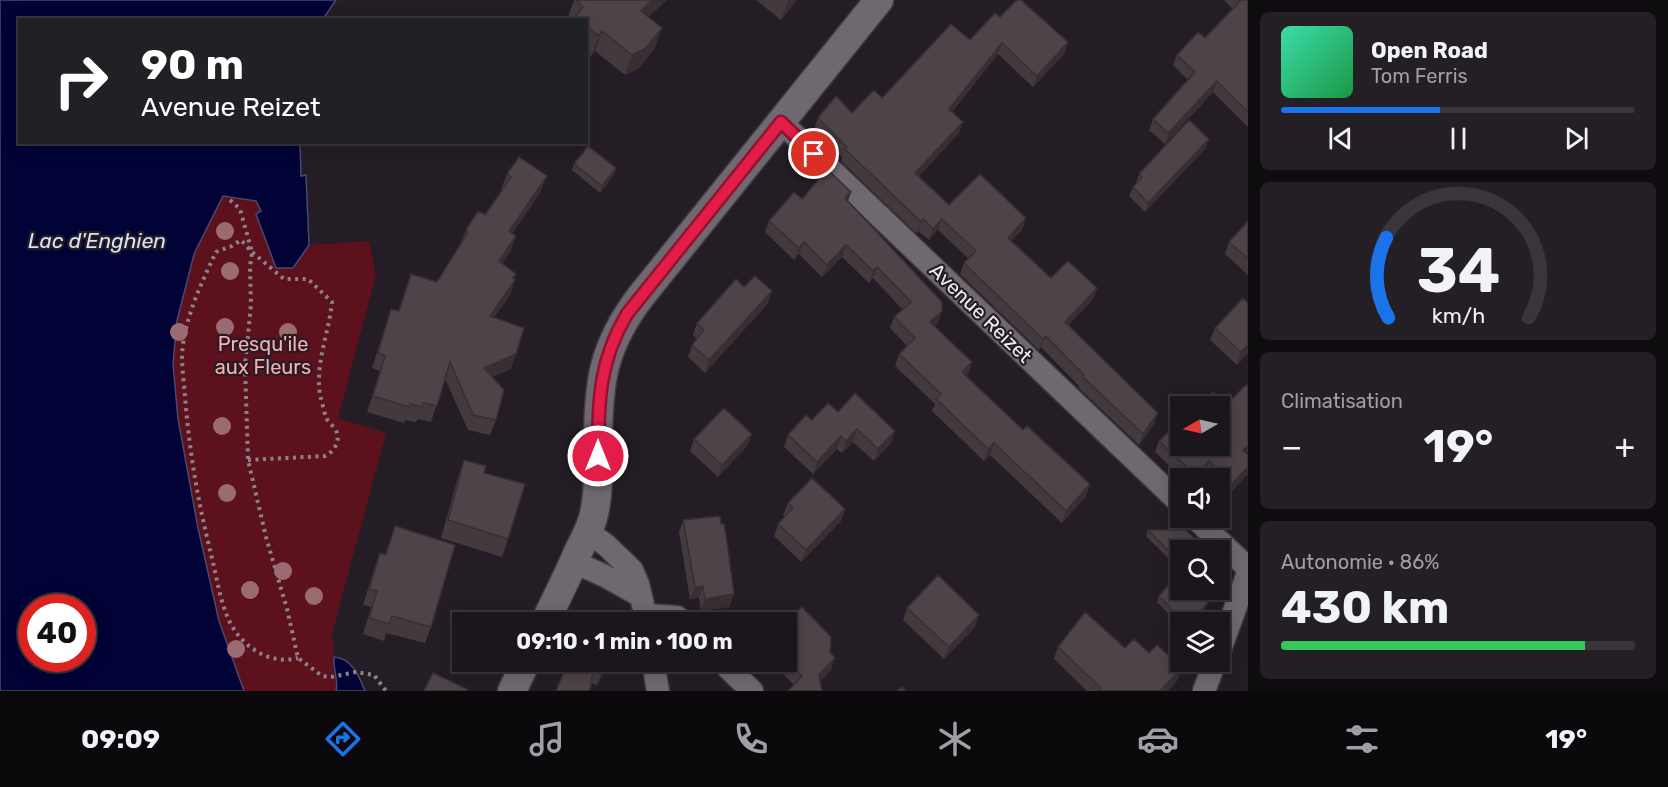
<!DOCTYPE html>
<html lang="fr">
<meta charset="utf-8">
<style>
body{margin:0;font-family:Rubik,sans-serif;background:#241f25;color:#f1f3f6;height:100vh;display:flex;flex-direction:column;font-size:22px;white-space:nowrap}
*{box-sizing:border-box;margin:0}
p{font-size:20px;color:#a09fa3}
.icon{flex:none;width:33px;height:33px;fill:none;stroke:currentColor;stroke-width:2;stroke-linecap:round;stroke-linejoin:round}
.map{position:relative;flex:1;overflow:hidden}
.details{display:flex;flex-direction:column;gap:12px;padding:12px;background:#0f0c0f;width:420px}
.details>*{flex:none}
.hud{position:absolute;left:18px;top:18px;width:570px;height:126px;border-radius:0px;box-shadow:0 3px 15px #0003,0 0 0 2px #39353b;background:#202124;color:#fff;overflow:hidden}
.needle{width:39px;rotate:261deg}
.tools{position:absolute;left:1170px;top:396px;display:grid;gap:12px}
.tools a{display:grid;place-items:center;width:60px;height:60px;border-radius:0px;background:#1b161c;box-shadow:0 3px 15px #0003,0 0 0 2px #39353b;font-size:30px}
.speed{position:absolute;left:18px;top:594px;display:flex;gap:12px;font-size:30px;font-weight:700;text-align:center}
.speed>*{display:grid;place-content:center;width:78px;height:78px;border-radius:50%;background:#1b161c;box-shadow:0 3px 15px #0003,0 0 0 2px #39353b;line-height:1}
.speed .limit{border:9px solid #d22;background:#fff;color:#111}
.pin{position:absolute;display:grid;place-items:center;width:51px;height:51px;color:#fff;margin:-26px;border:3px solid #fff;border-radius:50%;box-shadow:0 2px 6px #0007}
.me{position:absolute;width:66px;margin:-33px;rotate:0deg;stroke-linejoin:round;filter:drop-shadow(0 0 4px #0008)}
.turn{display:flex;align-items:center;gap:21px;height:126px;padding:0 24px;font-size:27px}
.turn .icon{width:78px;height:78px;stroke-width:2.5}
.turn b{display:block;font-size:42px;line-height:51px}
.big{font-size:45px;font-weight:700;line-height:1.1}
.details .widget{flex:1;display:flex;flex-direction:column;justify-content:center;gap:9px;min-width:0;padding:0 21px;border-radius:9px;background:#241f25}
.details .dial{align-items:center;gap:0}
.dial svg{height:156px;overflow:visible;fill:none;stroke:#39353b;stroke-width:7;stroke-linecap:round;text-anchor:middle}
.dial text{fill:#f1f3f6;stroke:none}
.song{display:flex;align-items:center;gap:18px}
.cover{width:72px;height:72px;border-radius:9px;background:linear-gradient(135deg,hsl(160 70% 55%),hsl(140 70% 35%))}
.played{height:6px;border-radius:3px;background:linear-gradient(90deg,#1a73e8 45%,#39353b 45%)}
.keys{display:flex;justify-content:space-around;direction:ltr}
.heat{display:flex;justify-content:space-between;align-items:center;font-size:33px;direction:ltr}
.charge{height:9px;border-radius:4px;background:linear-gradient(90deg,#34c759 86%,#39353b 0)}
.trip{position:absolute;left:452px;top:612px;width:345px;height:60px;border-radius:0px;background:#1b161c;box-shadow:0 3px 15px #0003,0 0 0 2px #39353b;font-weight:700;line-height:60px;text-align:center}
.dock{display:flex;height:96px;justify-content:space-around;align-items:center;background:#0b090b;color:#a09fa3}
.dock .icon{width:42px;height:42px}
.dock .active{color:#1a73e8}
.dock b{font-size:27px;color:#f1f3f6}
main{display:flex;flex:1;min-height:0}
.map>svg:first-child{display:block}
.green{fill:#5d111d}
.water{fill:#010337;stroke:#49496f;stroke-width:1.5;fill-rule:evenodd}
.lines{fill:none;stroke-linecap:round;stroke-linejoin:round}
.minor-casing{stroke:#3f3940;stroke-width:25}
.tertiary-casing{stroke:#3f3940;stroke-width:31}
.path{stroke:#8a848a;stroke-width:4;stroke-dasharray:3 4.5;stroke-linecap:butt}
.minor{stroke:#706871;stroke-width:22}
.tertiary{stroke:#706871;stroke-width:28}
.tree{fill:#9a6c71}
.wall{fill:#433a3e}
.shaded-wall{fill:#372f32}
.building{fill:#4e4348;stroke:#372f32;stroke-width:1.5}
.route-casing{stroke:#92132f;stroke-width:15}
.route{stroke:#e11d48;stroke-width:10}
.labels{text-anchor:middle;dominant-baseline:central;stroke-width:4.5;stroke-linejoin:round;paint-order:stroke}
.street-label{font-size:20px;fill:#f1ecf1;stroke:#241d25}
.park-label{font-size:20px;fill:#fbadaf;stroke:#241d25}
.water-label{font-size:21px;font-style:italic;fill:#d8e2f7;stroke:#241d25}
</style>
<main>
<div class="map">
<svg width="1248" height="691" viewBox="0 0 1248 691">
<rect width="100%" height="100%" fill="#241d25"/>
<path class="green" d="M223 196 256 201 261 211 257 214 293 268 309 245 369 241 376 275 338 418 386 433 331 638 334 643 333 669 338 685 336 691H244L219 621 198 528 178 419 173 364 177 321 194 254Z"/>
<path class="water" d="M0 0H336L323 19 20 20V142L300 143 301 176 306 175 309 245 293 268H276L256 214 261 211 256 201 223 196 194 254 177 321 173 364 178 419 198 528 219 621 244 691H0ZM32 608H82V658H32Z
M334 657C352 658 359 676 365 691H336C339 682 333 670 334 657Z"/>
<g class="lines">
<g class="minor-casing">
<path id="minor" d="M781 122 1180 503
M1195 518 1248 568
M588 532 606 545 632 570 638 584 647 622
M574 562 605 576 639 595
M646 615 677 617 683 622
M1220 650 1248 573
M653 662 658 691
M722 662 752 691
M1204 691 1215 662"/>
</g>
<g class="tertiary-casing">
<path id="tertiary" d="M545 622C556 599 568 576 578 552 584 540 591 528 594 514 599 492 598 469 598 446 598 384 602 347 641 296L879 0
M512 691 526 662"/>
</g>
<path class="path" d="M230 200 240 209 252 252 250 267 251 304 245 365 248 460 266 537 287 609 298 658 322 676 331 677 356 672 374 675 386 691
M248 460 325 456C333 452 340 443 337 433 335 427 329 423 326 418 324 411 322 402 320 395 315 363 329 333 332 302L308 279H284L252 252 241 240 232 246 216 252C201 284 184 319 182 355 182 369 184 383 185 396 189 450 198 502 211 554 216 574 219 596 227 616 238 644 268 666 298 658"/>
<use href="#minor" class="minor"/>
<use href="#tertiary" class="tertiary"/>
</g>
<g class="tree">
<circle cx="225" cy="231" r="9"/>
<circle cx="230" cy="271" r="9"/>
<circle cx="225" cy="327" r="9"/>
<circle cx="179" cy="332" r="9"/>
<circle cx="288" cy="332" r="9"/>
<circle cx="222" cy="426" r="9"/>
<circle cx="227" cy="493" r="9"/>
<circle cx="283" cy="571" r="9"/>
<circle cx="250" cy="590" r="9"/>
<circle cx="314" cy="596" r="9"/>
<circle cx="236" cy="649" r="9"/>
</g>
<path class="wall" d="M574 0H667L648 17 655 48 639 68 625 75 595 51 591 56 586 52V20L567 19Z
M756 0H797L781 20Z
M1224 0H1248V127L1213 92 1165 144 1149 130 1153 119 1188 80 1173 65 1177 55 1205 38 1233 9Z
M1000 17 1068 42 1064 54 1033 87 998 54 952 112 959 133 919 176 949 205 1026 218 1022 230 1011 241 1051 278 1097 288 1093 299 1068 325 1154 424 1139 445 1079 388V386L1041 347 1039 350 960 274 964 263 969 259 938 230 929 240 918 231 916 233 841 161 842 157 814 129 818 118 852 113 882 98 970 40Z
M1206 148 1145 212 1129 196 1133 187 1136 183 1139 174Z
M574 164 616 168 614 175 600 193 572 170Z
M507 174 541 191 512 234 516 236 510 252 502 263 514 278 510 295 494 317 511 369 492 377 496 420 490 435 468 430 445 379 431 422 418 419 416 422 405 420 404 423 367 412 380 371 372 368 386 324 391 309 398 311 411 274 437 282 460 245 466 230 485 215 502 190 501 189Z
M851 192 848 201 938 323 934 326 972 362 968 374 965 376 1023 430 1090 484 1086 496 1062 523 990 455 984 461 932 411 935 404 895 366 899 354 907 346 890 328 894 317 902 309 873 278 869 283 842 257 822 277 799 254 794 260 765 232 769 221 802 199Z
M1248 221V275L1225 254 1229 242Z
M772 291 768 303 705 373 688 357 692 345 697 339 693 335 697 323Z
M1215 328 1248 353 1237 365 1210 340Z
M838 412 891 443 874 461 853 442 842 453 837 449 813 474 784 447 788 435 812 420Z
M694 439 748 445 718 477 690 451Z
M1159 441 1247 454 1228 496 1220 488V478H1210L1205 473 1199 478H1182L1155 452Z
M464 460 508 539 502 557 441 538 458 477Z
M788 503 845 509 841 521 801 562 774 536 778 524 785 517 783 515Z
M683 520 734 594 729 607 701 611 699 598 690 599 679 532Z
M395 526 431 627 425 643 386 633 384 641 363 634 371 607 363 605 374 569 380 553 385 554Z
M1148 530 1180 550V570L1146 536Z
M1159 596 1205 609 1193 622H1180V626L1157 602Z
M907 608 975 627 944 659 903 620Z
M786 623 830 652 831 670 820 681 794 685 771 662H786Z
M1058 647 1125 648 1177 681 1168 691H1087L1054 659Z
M568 662H610L605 673 604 672 597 685 591 683Z"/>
<path class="shaded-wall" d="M652 0H667L633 31 641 11Z
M788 0H797L781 20Z
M662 28 655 48 639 68 625 75 632 55Z
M602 31 595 51 591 56 599 36Z
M1068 42 1064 54 1033 87 1037 76Z
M1002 43 998 54 945 120 949 109Z
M1217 81 1213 92 1165 144 1168 133Z
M963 122 959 133 911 184 915 173Z
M1209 139 1206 148 1145 212 1148 203Z
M616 168 614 175 600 193 602 186Z
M547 176 541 191 503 247 509 231Z
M851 192 847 203 845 198Z
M1026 218 1022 230 1004 249 1008 238Z
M923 219 918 231 916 233 921 222Z
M942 219 938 230 929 240 933 229Z
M516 236 510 252 494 276 499 261Z
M804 242 799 254 794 260 799 248Z
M846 245 842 257 822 277 827 265Z
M877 267 873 278 869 283 873 271Z
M516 274 512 285 515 280 510 295 485 331 490 316Z
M1097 288 1093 299 1061 333 1065 322Z
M772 291 768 303 705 373 709 360Z
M942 311 938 323 926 334 930 322Z
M1046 336 1041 347 1039 350 1043 339Z
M1248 345V353L1237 365 1241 352Z
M516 354 511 369 478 383 484 368Z
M972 362 968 374 958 384 962 372Z
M1158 413 1154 424 1139 445 1143 434Z
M857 429 853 442 842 453 846 441Z
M895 431 891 443 874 461 878 449Z
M752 434 748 445 718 477 722 465Z
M841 436 837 449 813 474 817 462Z
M994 443 990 455 984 461 988 449Z
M1248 446V453L1239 462 1243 450Z
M1209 461 1205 473 1199 478H1194L1195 475Z
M1248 467V474L1228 496 1232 484Z
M1090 484 1086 496 1062 523 1066 511Z
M845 509 841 521 801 562 806 550Z
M703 586 699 598 690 599 695 587Z
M734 594 729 607 701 611 705 599Z
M1208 603 1205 609 1193 622H1190Z
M979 615 975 627 944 659 949 647Z
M835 658 831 670 815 687 819 675Z
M607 662 604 672 597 685 601 674Z
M1182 668 1177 681 1168 691H1160Z"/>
<path class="building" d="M576 0H652L641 11 662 28 646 48 632 55 602 31 599 36 586 26V20H578L575 17 583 7Z
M1017 0H1021L1068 42 1037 76 1002 43 949 109 963 122 915 173 949 205 980 174 1026 218 1008 238 1051 278 1068 261 1097 288 1065 322 1158 413 1143 434 1083 377 1084 375 1046 336 1043 339 964 263 976 251 942 219 933 229 923 219 921 222 845 149 847 147 818 118 836 96 852 113 874 90 882 98 951 24 970 40 995 13 1000 17Z
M1239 0H1248V112L1217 81 1168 133 1153 119 1195 72 1177 55 1198 32 1205 38 1240 1Z
M1189 120 1209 139 1148 203 1133 187 1142 177 1139 174Z
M588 146 616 168 602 186 574 164Z
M519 157 547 176 509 231 516 236 499 261 516 274 513 277 515 280 490 316 524 328 516 354 484 368 504 390 496 420 473 415 450 362 437 406 423 403 422 407 410 404 409 407 373 396 385 356 378 353 391 309 399 311 411 274 437 282 468 232 466 230 478 211 485 215 511 177 507 174Z
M827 169 851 192 845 198 942 302V311L930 322 972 362 962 372 1023 430 1027 426 1090 484 1066 511 994 443 988 449 936 399 941 394 899 354 915 338 894 317 911 302 877 267 873 271 846 245 827 265 804 242 799 248 769 221 794 192 802 199Z
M1248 221V259L1229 242Z
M755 276 772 291 709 360 692 345 704 330 697 323 736 279 744 287Z
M1243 298 1248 303V345L1241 352 1215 328Z
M1246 385 1248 386V446L1243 450 1248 455V467L1232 484 1209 461 1195 475 1159 441 1180 421V446H1220V406H1197L1213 392 1226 405Z
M855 393 895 431 878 449 857 429 846 441 841 436 817 462 788 435 806 415 812 420 828 403 838 412Z
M724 408 752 434 722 465 694 439Z
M464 460 486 466 484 473 525 484 508 539 448 520Z
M812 478 845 509 806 550 778 524 793 508 788 503Z
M720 516 721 524H724L727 542 734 594 705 599 703 586 695 587 683 520Z
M395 526 455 545 431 627 392 616 389 624 369 618 377 591 369 589 380 553 386 555Z
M1148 530H1186L1207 550H1180V562Z
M938 575 979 615 949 647 907 608Z
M1177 575 1180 578V590H1193L1208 603 1190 622H1185L1159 596Z
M802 607 831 637 830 652 835 658 819 675 822 691H788L802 676 786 660V623Z
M1085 612 1125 648 1134 639 1149 653 1157 645 1182 668 1160 691H1099L1101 688 1058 647Z
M590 616 604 622H587Z
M568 662H607L601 674 593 670 591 686 589 691H556Z
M433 673 467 689V691H424Z
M902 687 906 691H897Z"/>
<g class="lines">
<g class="route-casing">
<path id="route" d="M598 456C598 402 599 361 627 314L781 122 814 154"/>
</g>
<use href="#route" class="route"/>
</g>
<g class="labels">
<g class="street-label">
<text transform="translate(981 313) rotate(44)">Avenue Reizet</text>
</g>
<g class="park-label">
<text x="263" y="344">Presqu'ile<tspan x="263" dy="23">aux Fleurs</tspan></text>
</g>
<g class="water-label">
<text x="97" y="240">Lac d'Enghien</text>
</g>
</g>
</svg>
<div class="tools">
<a><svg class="needle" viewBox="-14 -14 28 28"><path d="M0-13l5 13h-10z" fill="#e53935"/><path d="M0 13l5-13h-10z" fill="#a09fa3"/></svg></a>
<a><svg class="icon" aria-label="sound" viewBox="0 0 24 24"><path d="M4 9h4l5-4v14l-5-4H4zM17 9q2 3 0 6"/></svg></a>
<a><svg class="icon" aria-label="search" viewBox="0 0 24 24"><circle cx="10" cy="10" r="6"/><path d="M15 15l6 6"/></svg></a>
<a><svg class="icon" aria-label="layers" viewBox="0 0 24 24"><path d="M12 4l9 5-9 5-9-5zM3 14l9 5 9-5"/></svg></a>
</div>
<div class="speed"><div class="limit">40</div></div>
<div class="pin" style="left:814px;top:154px;background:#d93025"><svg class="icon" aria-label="arrive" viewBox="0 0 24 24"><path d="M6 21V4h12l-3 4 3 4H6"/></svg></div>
<svg class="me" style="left:598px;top:456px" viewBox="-20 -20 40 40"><circle r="17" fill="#e11d48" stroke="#fff" stroke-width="3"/><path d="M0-11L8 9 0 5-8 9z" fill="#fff"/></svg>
<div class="trip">09:10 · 1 min · 100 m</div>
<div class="hud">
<div class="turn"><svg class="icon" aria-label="right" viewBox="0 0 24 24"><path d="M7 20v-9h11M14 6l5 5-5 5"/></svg><div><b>90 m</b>Avenue Reizet</div></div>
</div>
</div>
<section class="details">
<div class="widget">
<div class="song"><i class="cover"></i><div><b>Open Road</b><p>Tom Ferris</p></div></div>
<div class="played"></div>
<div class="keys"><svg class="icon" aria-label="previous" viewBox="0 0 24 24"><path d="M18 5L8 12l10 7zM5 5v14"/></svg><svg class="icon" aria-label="pause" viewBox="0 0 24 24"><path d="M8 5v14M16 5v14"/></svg><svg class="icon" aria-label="next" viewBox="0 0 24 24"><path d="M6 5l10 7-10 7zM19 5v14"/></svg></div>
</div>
<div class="widget dial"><svg viewBox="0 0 100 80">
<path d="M14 69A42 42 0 1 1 86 69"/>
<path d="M14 69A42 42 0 0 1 13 28" stroke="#1a73e8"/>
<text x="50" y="56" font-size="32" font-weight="700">34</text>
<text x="50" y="72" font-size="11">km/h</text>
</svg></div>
<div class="widget"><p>Climatisation</p>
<div class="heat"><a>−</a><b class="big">19°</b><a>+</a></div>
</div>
<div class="widget"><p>Autonomie · 86%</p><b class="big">430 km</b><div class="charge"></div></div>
</section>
</main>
<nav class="dock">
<b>09:09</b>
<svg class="icon active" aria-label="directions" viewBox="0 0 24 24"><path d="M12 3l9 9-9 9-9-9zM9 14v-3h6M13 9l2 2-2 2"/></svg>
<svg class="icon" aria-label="music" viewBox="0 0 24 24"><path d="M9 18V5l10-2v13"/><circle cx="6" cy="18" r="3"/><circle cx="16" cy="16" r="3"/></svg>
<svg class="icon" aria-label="phone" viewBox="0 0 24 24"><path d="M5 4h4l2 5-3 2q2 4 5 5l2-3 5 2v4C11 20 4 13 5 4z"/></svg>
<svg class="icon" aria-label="climate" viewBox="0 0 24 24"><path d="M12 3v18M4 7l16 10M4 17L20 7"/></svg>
<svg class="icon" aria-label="car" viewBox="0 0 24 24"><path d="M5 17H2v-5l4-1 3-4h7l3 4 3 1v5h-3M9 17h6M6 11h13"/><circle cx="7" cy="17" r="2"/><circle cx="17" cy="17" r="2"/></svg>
<svg class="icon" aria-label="filters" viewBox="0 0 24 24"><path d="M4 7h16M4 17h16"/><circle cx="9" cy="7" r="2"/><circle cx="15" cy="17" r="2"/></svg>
<b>19°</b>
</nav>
